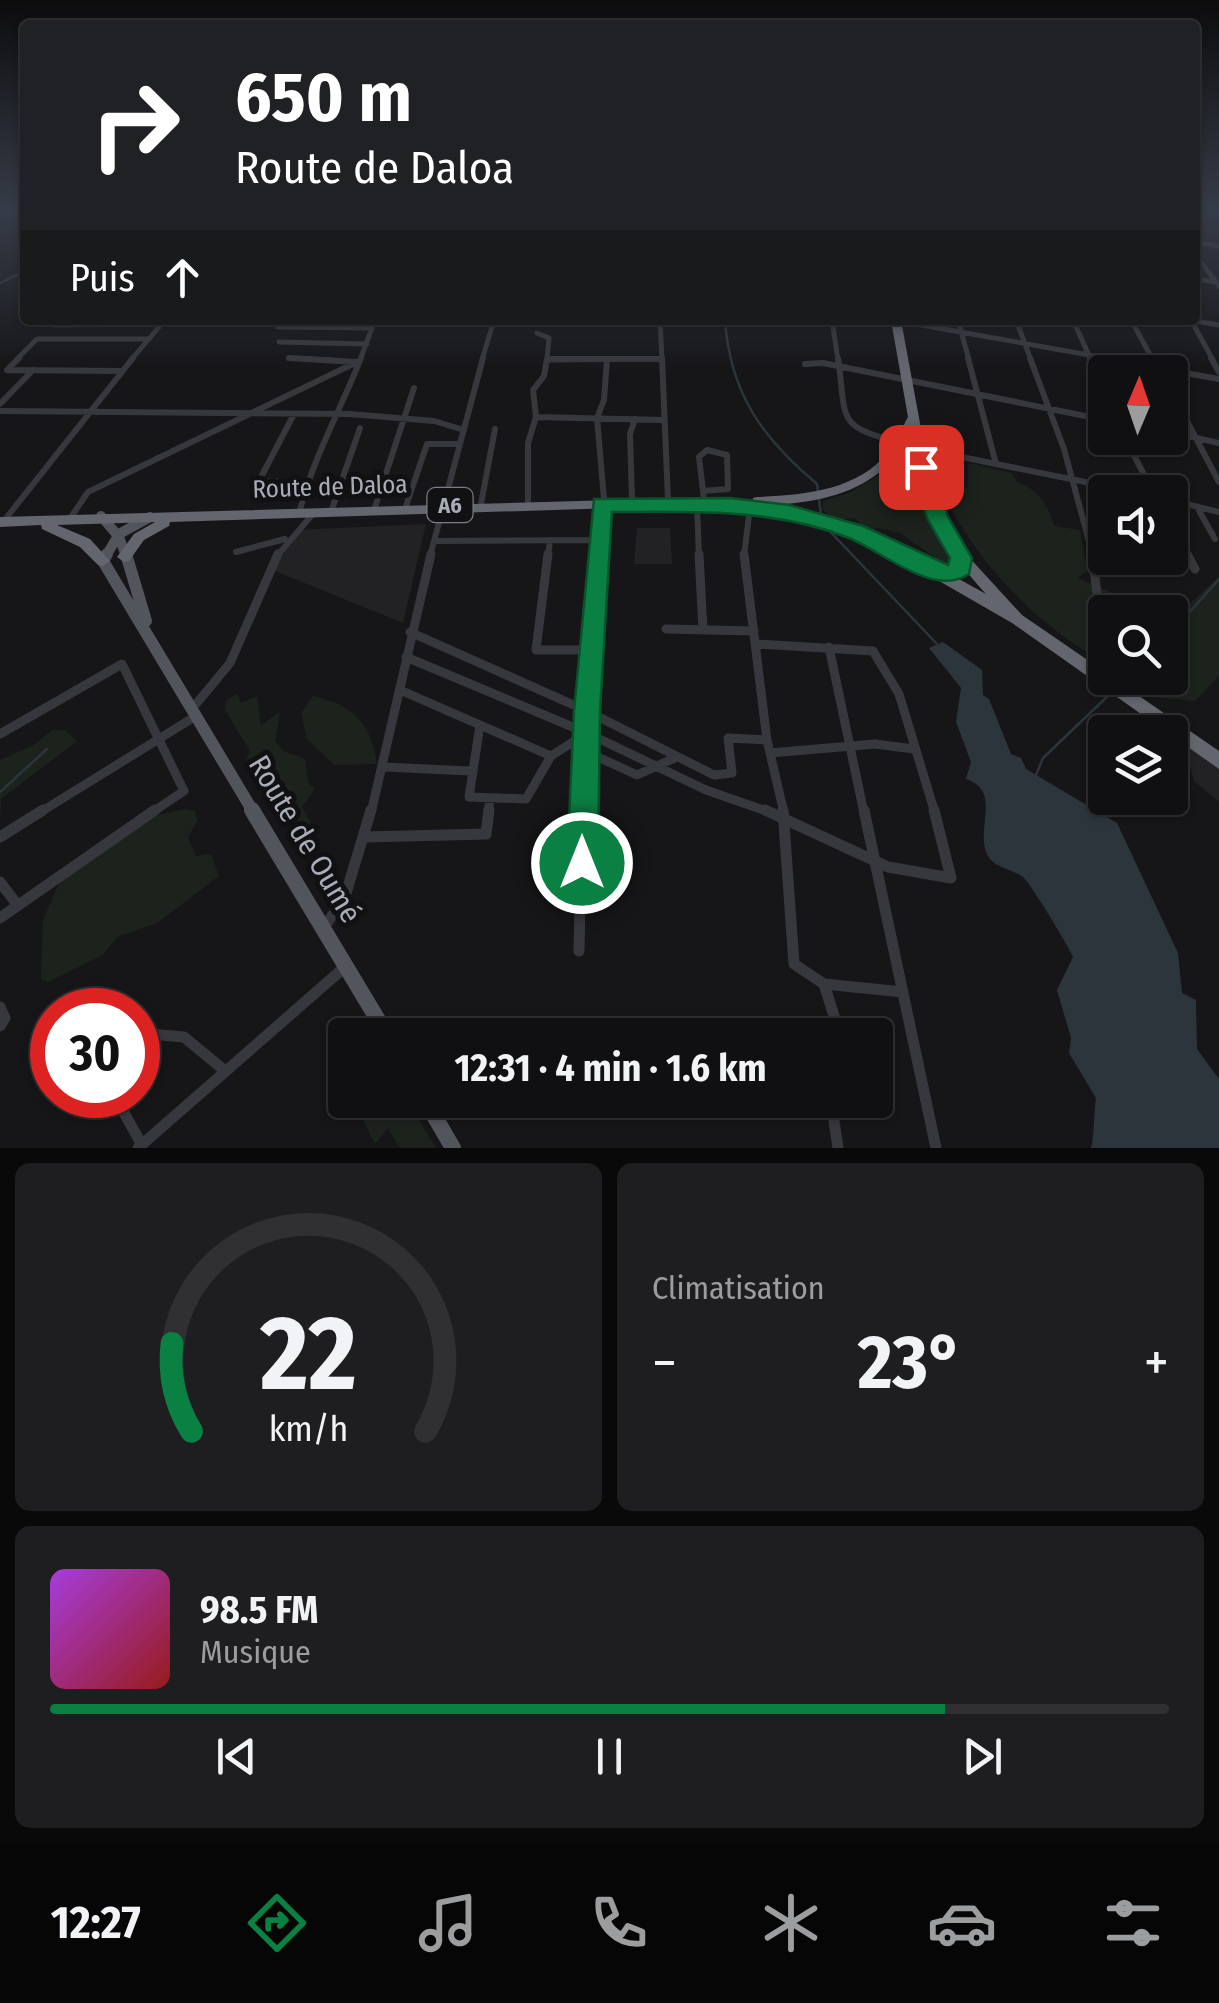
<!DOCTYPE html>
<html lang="fr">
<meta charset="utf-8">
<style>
body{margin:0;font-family:"Fira Sans Condensed",sans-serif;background:#1e1e20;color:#f1f3f6;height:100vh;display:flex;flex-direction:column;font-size:38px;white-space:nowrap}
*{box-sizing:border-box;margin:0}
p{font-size:32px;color:#9c9d9f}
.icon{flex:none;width:55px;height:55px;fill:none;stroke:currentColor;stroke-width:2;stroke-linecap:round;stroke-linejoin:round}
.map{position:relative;height:1148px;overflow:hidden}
.side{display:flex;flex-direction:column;gap:15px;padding:15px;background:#09090a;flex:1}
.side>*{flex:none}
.top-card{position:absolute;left:20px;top:20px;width:1180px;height:305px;border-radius:10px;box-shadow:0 2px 8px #0004,0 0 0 2px #303032;background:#202124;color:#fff;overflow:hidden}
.needle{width:65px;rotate:2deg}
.controls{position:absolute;left:1088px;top:355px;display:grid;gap:20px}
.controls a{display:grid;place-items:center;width:100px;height:100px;border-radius:10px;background:#101012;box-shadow:0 2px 8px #0004,0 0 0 2px #303032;font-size:50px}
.speed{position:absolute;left:30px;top:988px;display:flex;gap:20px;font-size:50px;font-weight:700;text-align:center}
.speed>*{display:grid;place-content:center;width:130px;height:130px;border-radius:50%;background:#101012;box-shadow:0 2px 8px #0004,0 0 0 2px #303032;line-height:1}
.speed .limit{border:15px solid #d22;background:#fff;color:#111}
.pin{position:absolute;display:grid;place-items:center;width:85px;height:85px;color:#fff;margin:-42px;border-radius:20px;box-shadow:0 5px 15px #0006}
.me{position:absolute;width:110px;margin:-55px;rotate:0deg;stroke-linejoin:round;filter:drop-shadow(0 0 8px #0008)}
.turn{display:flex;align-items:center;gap:35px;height:210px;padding:0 50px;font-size:45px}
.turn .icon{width:130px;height:130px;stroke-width:2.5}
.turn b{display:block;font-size:70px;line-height:85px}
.then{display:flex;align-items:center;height:95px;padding:0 50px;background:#0003;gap:20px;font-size:38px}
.big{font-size:75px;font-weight:700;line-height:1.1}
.side .tile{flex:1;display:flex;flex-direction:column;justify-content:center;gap:15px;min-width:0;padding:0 35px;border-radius:15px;background:#1e1e20}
.side .dial{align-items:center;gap:0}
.dial svg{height:260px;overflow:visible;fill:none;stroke:#303032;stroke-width:7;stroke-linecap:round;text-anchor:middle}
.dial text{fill:#f1f3f6;stroke:none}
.song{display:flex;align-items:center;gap:30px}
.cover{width:120px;height:120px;border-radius:15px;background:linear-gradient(135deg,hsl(280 70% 55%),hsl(0 70% 35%))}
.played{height:10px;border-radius:5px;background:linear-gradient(90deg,#0b8043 80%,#303032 80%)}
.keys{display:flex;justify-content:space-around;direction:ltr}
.heat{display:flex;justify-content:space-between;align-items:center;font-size:55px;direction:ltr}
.side .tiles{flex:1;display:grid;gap:15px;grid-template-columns:1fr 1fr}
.tile:last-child{grid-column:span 2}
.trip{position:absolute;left:328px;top:1018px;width:565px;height:100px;border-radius:10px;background:#101012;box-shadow:0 2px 8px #0004,0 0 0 2px #303032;font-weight:700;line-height:100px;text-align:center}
.dock{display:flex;height:160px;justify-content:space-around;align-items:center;background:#060607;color:#9c9d9f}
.dock .icon{width:70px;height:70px}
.dock .active{color:#0b8043}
.dock b{font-size:45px;color:#f1f3f6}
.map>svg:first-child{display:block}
.built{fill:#222225}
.green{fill:#1c231d}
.water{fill:#2c353c}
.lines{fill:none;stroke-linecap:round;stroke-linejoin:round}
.stream{stroke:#2c353c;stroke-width:2.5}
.minor-far3{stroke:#37383d;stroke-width:5}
.minor-far2{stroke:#37383d;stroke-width:6}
.minor-far1{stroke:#37383d;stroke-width:9}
.minor{stroke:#37383d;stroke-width:11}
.major-far2{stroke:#53555c;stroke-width:10}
.major-far1{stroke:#53555c;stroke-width:12}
.major{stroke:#53555c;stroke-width:16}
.highway{fill:#63666e;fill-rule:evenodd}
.route{fill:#0b8043;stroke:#07532c;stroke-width:2.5}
.labels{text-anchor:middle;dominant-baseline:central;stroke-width:10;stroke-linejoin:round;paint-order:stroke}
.shield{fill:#111113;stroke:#7b7e86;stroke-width:2.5}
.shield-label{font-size:22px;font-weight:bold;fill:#a8adb8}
.street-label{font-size:25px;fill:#a8adb8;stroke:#111113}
.near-street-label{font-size:30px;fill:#a8adb8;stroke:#111113}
</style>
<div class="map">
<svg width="1219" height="1148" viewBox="0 0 1219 1148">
<rect width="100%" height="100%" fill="#161618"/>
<path class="built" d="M426 524 403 623 275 571 295 530Z
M637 528H670L672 564H634Z
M1184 741 1219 767V802L1194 781Z"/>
<path class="green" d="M968 463 1012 473 1017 482C1036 487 1050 507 1054 526L1080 530 1087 572 1077 578 1160 612H1105V664C1034 621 984 571 945 498L967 487Z
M898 464 910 469C911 496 954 563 953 570L900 533 879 528 868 530 854 518 835 520 823 510V501L849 493Z
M1219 576V676L1195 701 1160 698 1127 678H1170V616L1176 617Z
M237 694 241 703 257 696 261 725 280 712 275 741 283 751 305 759 308 782 315 789 302 807 312 825 311 834 305 839 261 774 256 770 247 772 244 766 250 751 225 710 226 700Z
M313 696C351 704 372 723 377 764L334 765 307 739 301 713Z
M52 730H65L77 741 1 799 0 822V760L34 745Z
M184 809 195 811 197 821 188 837 196 856 211 854 219 876 157 923 117 937 103 955 48 982 41 979 43 920 60 881 154 816Z
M353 1100H407L436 1148H400L388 1128 375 1144Z"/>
<path class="water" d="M943 642 982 670 983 695 989 699 1011 754 1021 758 1026 769 1117 823 1178 953 1182 993 1196 1000 1197 1049 1219 1079V1148H1091C1094 1140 1094 1110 1096 1098L1069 1053 1071 1038 1057 990 1073 957C1071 950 1030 883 1024 878 1015 870 997 868 990 859 971 833 1005 792 966 779L971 762 956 722 961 688 929 648Z"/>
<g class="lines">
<path class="stream" d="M0 283 25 271
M725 320C730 393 762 438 817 484L818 491
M819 499 821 515
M822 523 937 644
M1170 634 1219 579
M1122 682 1127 678
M1036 775 1043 758 1110 694
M0 792 47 749"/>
<path class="minor-far3" d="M1195 242 1219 246
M1195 254 1219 286
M1195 279 1215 282
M660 320 662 360
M832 320 838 360
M893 320 1117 360
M958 320 969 360
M1016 320 1031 360
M1073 320 1091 360
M1131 320 1153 360
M1189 320 1219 325
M1191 320 1213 360
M52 325 162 324
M278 327 372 328
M537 333 549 338 547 359
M279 342 367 344
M289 358 331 360
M16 360 37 339H149
M131 360 165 320
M360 360 375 320
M482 360 494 320
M547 360 661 359"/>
<path class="minor-far2" d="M289 358 357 362
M662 358 668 500
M838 358C847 419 834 426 899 442
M968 358 996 464 1135 492
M1030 358 1064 449 1093 556
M1090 358 1105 393
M1103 358 1219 379
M1152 358 1158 369
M1211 358 1219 372
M805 364 823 363 1105 420
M7 370 19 358
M7 370 122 371
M1170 389 1219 482
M0 404 33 370
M0 411 349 414 434 421 464 430
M294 414 259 481 307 483
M536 417 664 420
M1170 432 1219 443
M1125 438 1153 492
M918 448 996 464
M707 450 727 455 728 489 703 491 699 457Z
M703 491 704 500
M604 499 597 418 604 400 607 359
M632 499 630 434 635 419
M1170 500 1219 512
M528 502V443L536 417 533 390 544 376 547 359H661
M481 504 495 429
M697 505 699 556
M406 506 427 444H460
M375 507 414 388
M1197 507 1215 539
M332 509 360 428
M300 510C313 458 341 409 361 358
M7 517 133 358
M71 517 88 492 357 362
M1170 523 1188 556
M435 541 599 540
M1090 547 1105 551
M236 552 285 539
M277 556 312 515
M430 556 483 358
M548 556 550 541
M598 556 602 504
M744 556 750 507"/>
<path class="minor-far1" d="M548 554 536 650H592
M699 554 703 630
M744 554 767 740 784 813
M1092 554 1102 633 1101 677
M1187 554 1195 569
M1136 558 1142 559
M666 629 754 631
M410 632 587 711 714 775 732 773 728 738 767 740
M756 644 873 651 899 694 935 813
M829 647 864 813
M406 657 587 733 706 790 772 813
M400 690 551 756
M192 709 230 663 278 554
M480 725 469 797 526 799 551 756 587 733
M0 734 122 664 184 791 151 813
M585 751 637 775 677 757
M770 753 875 744 914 749
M384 767 471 771
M39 813 196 716
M371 813 431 554
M488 813 490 798
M582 813 599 554"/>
<path class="minor" d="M765 810 888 867 951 878 934 810
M783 810 794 964 824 984 840 1035
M864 810 936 1148
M0 837 43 810
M365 837 486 834 489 810
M0 882 16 903
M0 918 155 810
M323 928 344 900 371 810
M579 951 582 810
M824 984 903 992
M0 1007 5 1018 0 1026
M138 1033 184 1037 224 1070
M47 1038H52
M114 1095 142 1145
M831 1100 838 1148
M138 1148 346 966"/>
<path class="major-far2" d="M101 516 119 537 126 556
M106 556 119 534 150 517"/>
<path class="major-far1" d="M107 554 103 561 254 813
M126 554 146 621"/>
<path class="major" d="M252 810 387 1035
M425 1100 453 1148"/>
<path class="highway" d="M891 320H901L931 483 944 518 966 554 1022 615 1105 672V678H1113L1219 751V769L1012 623 875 544 804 520 738 510 616 508 170 522 169 526 144 540 129 561 124 562 117 557 134 534 155 522 57 525 90 539 110 561 103 566 98 565 80 547 42 529 41 525 0 527V517L616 500H738L752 503 753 498 757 497C802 495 858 491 888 452 897 442 901 429 908 417ZM910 433C923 506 936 539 986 594L885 538 805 511 766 505C825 503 883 490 910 433Z"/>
</g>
<linearGradient id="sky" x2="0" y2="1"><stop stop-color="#0c0c0d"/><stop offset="0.57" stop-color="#363c48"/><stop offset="1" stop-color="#363c48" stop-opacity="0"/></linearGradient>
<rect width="1219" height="371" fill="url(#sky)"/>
<path class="route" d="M921 460 931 467 948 517 972 558 969 574C933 598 884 552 849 538 774 508 691 512 612 512L600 711 598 863 593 874 582 878 572 874 567 863 574 711 594 499 730 498 789 505 863 526 948 565 950 558 927 518 911 467Z"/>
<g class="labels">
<rect class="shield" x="427.5" y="488" width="45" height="34" rx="8"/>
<g class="shield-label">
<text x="450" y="505">A6</text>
</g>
<g class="street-label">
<text transform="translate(330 487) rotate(-2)">Route de Daloa</text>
</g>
<g class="near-street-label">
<text transform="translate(305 839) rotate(59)">Route de Oumé</text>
</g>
</g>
</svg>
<div class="controls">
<a><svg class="needle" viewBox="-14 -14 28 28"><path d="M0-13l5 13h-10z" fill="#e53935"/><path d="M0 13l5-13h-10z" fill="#9c9d9f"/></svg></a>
<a><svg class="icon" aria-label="sound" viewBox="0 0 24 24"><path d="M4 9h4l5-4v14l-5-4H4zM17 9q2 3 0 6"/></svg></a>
<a><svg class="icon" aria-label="search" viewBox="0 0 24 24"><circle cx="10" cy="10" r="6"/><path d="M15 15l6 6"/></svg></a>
<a><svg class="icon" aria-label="layers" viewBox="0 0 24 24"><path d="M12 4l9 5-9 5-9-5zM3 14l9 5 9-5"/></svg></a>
</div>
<div class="speed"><div class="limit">30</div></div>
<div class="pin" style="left:921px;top:467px;background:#d93025"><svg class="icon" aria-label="arrive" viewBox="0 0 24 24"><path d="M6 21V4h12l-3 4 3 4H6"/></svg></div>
<svg class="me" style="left:582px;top:863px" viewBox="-20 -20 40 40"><circle r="17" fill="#0b8043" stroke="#fff" stroke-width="3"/><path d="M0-11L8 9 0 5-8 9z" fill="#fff"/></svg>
<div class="trip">12:31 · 4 min · 1.6 km</div>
<div class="top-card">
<div class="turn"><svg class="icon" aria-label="right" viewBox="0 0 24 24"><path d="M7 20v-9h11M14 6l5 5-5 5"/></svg><div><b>650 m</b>Route de Daloa</div></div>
<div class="then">Puis<svg class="icon" aria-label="ahead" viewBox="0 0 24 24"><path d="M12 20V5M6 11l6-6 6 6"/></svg></div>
</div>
</div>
<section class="side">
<div class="tiles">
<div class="tile dial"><svg viewBox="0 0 100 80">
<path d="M14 69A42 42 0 1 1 86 69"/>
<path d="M14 69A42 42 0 0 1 8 42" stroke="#0b8043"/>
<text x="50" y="56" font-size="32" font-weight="700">22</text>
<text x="50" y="72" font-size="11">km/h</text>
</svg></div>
<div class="tile"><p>Climatisation</p>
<div class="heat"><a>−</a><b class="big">23°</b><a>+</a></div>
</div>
<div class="tile">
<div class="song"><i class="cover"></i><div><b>98.5 FM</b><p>Musique</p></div></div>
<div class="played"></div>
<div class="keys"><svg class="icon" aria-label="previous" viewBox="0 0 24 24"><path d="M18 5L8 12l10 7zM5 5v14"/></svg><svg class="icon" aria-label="pause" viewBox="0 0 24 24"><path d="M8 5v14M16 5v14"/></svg><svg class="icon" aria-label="next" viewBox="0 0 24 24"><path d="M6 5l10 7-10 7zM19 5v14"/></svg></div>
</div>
</div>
</section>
<nav class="dock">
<b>12:27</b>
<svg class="icon active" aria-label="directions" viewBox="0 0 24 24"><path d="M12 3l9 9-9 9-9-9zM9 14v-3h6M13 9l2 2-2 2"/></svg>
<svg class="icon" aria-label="music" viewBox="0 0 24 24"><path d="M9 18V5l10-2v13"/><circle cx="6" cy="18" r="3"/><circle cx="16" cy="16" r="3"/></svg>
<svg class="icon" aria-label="phone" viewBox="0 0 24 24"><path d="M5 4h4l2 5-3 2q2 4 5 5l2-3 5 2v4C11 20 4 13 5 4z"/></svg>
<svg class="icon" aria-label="climate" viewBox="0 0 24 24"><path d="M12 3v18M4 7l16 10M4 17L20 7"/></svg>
<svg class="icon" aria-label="car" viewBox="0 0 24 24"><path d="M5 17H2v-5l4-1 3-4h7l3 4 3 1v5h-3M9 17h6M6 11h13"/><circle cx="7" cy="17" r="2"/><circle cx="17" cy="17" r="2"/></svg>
<svg class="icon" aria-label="filters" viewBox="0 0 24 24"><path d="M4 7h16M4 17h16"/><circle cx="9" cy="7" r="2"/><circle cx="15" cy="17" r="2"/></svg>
</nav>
